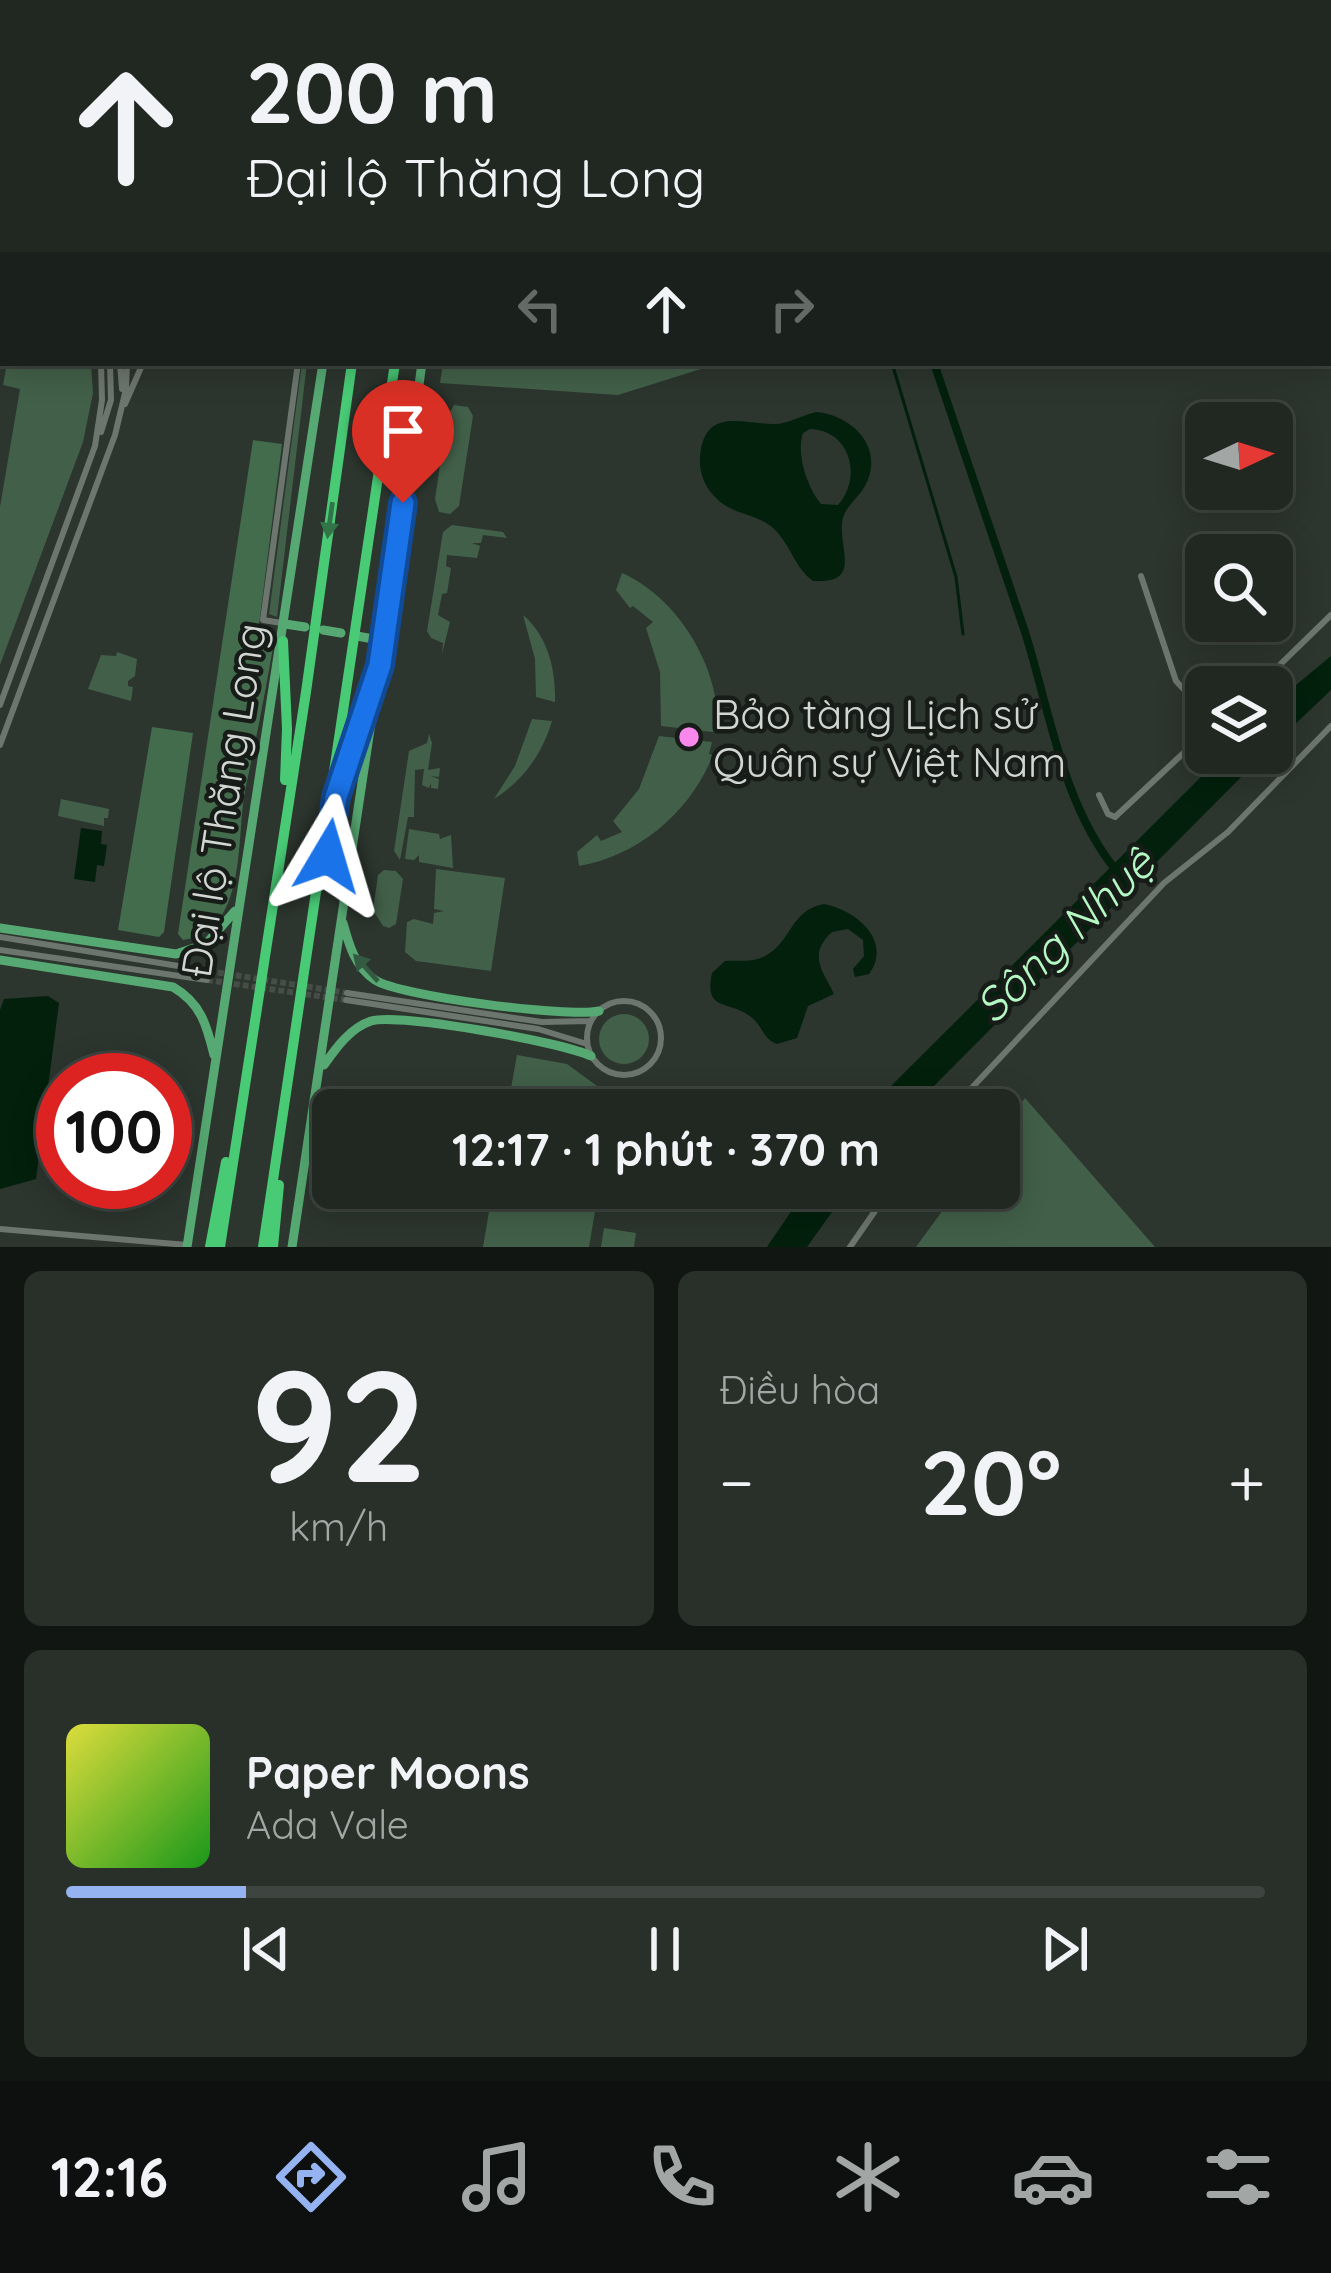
<!DOCTYPE html>
<html lang="vi">
<meta charset="utf-8">
<style>
body{margin:0;font-family:Quicksand,sans-serif;background:#29302a;color:#f1f3f6;height:100vh;display:flex;flex-direction:column;font-size:45px;white-space:nowrap}
*{box-sizing:border-box;margin:0}
p{font-size:39px;color:#a2a6a5}
.icon{flex:none;width:66px;height:66px;fill:none;stroke:currentColor;stroke-width:2;stroke-linecap:round;stroke-linejoin:round}
.map{position:relative;height:1247px;overflow:hidden}
.side{display:flex;flex-direction:column;gap:24px;padding:24px;background:#121613;flex:1}
.side>*{flex:none}
.banner{position:absolute;left:0px;top:0px;width:1332px;height:366px;box-shadow:0 6px 30px #0003,0 0 0 3px #3e4440;background:#212822;color:#f1f3f6;overflow:hidden}
.needle{width:78px;rotate:86deg}
.tools{position:absolute;left:1185px;top:402px;display:grid;gap:24px}
.tools a{display:grid;place-items:center;width:108px;height:108px;border-radius:18px;background:#212822;box-shadow:0 6px 30px #0003,0 0 0 3px #3e4440;font-size:60px}
.speed{position:absolute;left:36px;top:1053px;display:flex;gap:24px;font-size:60px;font-weight:700;text-align:center}
.speed>*{display:grid;place-content:center;width:156px;height:156px;border-radius:50%;background:#212822;box-shadow:0 6px 30px #0003,0 0 0 3px #3e4440;line-height:1}
.speed .limit{border:18px solid #d22;background:#fff;color:#111}
.pin{position:absolute;display:grid;place-items:center;width:102px;height:102px;color:#fff;margin:-123px -51px;border-radius:50% 50% 50% 0;rotate:-45deg;box-shadow:0 0 12px #0007}
.pin .icon{rotate:45deg}
.me{position:absolute;width:132px;margin:-66px;rotate:7deg;stroke-linejoin:round;filter:drop-shadow(0 0 9px #0008)}
.turn{display:flex;align-items:center;gap:42px;height:252px;padding:0 48px;font-size:54px}
.turn .icon{width:156px;height:156px;stroke-width:2.5}
.turn b{display:block;font-size:84px;line-height:102px}
.lanes{display:flex;align-items:center;height:114px;padding:0 48px;background:#0003;justify-content:center;gap:60px;direction:ltr}
.lanes .off{opacity:.35}
.big{font-size:90px;font-weight:800;line-height:1.1}
.side .widget{flex:1;display:flex;flex-direction:column;justify-content:center;gap:18px;min-width:0;padding:0 42px;border-radius:18px;background:#29302a}
.side .dial{align-items:center;gap:0}
.dial b{font-size:156px;line-height:1}
.song{display:flex;align-items:center;gap:36px}
.cover{width:144px;height:144px;border-radius:18px;background:linear-gradient(135deg,hsl(60 70% 55%),hsl(120 70% 35%))}
.played{height:12px;border-radius:6px;background:linear-gradient(90deg,#95b2f1 15%,#3e4440 15%)}
.keys{display:flex;justify-content:space-around;direction:ltr}
.heat{display:flex;justify-content:space-between;align-items:center;font-size:66px;direction:ltr}
.side .tiles{flex:1;display:grid;gap:24px;grid-template-columns:1fr 1fr}
.widget:last-child{grid-column:span 2}
.trip{position:absolute;left:312px;top:1089px;width:708px;height:120px;border-radius:18px;background:#212822;box-shadow:0 6px 30px #0003,0 0 0 3px #3e4440;font-weight:800;line-height:120px;text-align:center}
.menu{display:flex;height:192px;justify-content:space-around;align-items:center;background:#0d100e;color:#a2a6a5}
.menu .icon{width:84px;height:84px}
.menu .current{color:#95b2f1}
.menu b{font-size:54px;color:#f1f3f6}
.map>svg:first-child{display:block}
.green{fill:#426049}
.forest{fill:#436c4d}
.water{fill:#02200c;fill-rule:evenodd}
.lines{fill:none;stroke-linecap:round;stroke-linejoin:round}
.stream{stroke:#02200c;stroke-width:3}
.canal{stroke:#02200c;stroke-width:8}
.minor-tunnel{stroke:#454d47;stroke-width:6;stroke-dasharray:6 3;stroke-linecap:butt}
.minor{stroke:#6c766e;stroke-width:6}
.major{stroke:#57a973;stroke-width:9}
.highway{stroke:#49cb76;stroke-width:10}
.oneway{fill:#307447}
.oneway2{fill:#345b41}
.route-casing{stroke:#114b97;stroke-width:30}
.route{stroke:#1a73e8;stroke-width:21}
.poi-dot{fill:#f888eb;stroke:#171c18;stroke-width:4.5}
.labels{text-anchor:middle;dominant-baseline:central;stroke-width:9;stroke-linejoin:round;paint-order:stroke}
.poi-label{font-size:42px;fill:#d1d6d2;stroke:#171c18;text-anchor:start}
.street-label{font-size:42px;fill:#d1d6d2;stroke:#171c18}
.water-label{font-size:45px;font-style:italic;fill:#b4f8c4;stroke:#171c18}
</style>
<div class="map">
<svg width="1331" height="1247" viewBox="0 0 1331 1247">
<rect width="100%" height="100%" fill="#2c352e"/>
<path class="green" d="M7 363H91L93 393 83 442 0 665V507L20 389 3 385Z
M302 363H307L277 617 269 614Z
M443 363H720L618 395 440 383Z
M454 405 468 407 473 416 459 506 450 514 439 512 435 499 447 417Z
M452 525 503 532 507 538 483 535 481 543H472L480 546 477 558 447 555 446 566 451 568 447 593 442 594 438 615 450 622 442 654 443 643 431 638 427 631 443 532Z
M622 573C676 597 716 661 718 720H714L713 732 661 726 660 672 646 628 653 622 633 606 630 608 616 590Z
M523 615C548 636 556 670 555 702L536 697 535 659Z
M117 652 137 659 135 676 128 681V686L133 687 131 701 88 689 101 655 116 656Z
M532 719 552 721C542 754 524 780 494 799L515 766Z
M429 734 432 743 428 770 440 768 439 777 431 776 439 779 438 789 431 788V783L429 788 422 785 424 769 415 770 414 817H408L400 860 394 851 409 751 427 743Z
M659 736 712 742 709 754 713 755C691 811 639 856 579 866L577 852 597 835 601 841 622 832 613 821 639 789Z
M61 799 109 809 108 818H104V826L58 816Z
M409 829 439 834 440 839 451 835 453 868 419 862V855L414 860 405 859Z
M436 869 505 878 491 971 416 961 405 952 407 922 414 919 433 924 434 913 444 911 434 909Z
M384 870 396 871 403 879 396 924 389 928 383 926 373 910 378 875Z
M599 1039a25 25 0 1 1 50 0a25 25 0 1 1-50 0Z
M517 1055 567 1064 597 1086 616 1091 613 1110H507Z
M1025 1098 1155 1247H916L959 1188H999V1133Z
M493 1188H599L589 1247H483Z
M604 1228 636 1233 634 1247H601Z"/>
<path class="forest" d="M253 440 282 444 259 625 262 635 275 636C266 689 256 740 245 791 236 836 248 932 183 940L178 934Z
M152 727 193 733 164 932 159 937 118 930Z"/>
<path class="water" d="M817 412C854 416 885 449 865 486 859 497 846 506 843 518 836 546 865 584 813 581 794 567 791 545 774 529 759 514 733 515 717 499 705 488 699 473 700 457 704 408 740 423 772 424 787 425 802 415 817 412ZM810 429C850 430 863 477 838 505L821 504C807 487 796 454 803 433Z
M1331 656V690L1272 746V705Z
M1225 753H1265L910 1110H867Z
M81 828 102 831 101 844 107 845 104 866 97 865 95 882 74 879Z
M824 904C856 910 893 941 869 974L855 977 853 969 864 956 863 940 848 929 832 932C807 955 823 971 834 994L808 1006 797 1038 777 1044C762 1038 763 1026 751 1017 731 1000 703 1013 712 973L725 961C739 960 752 963 765 956 792 942 790 910 824 904Z
M48 996 59 1003 36 1179 0 1189V1010L4 999Z
M807 1188H849L807 1247H767Z"/>
<g class="lines">
<path class="stream" d="M757 0 758 3
M892 363 956 577 963 634"/>
<path class="canal" d="M809 0 810 3
M934 363C964 453 995 542 1025 632 1050 711 1062 803 1115 869"/>
<path class="minor-tunnel" d="M209 971 347 993
M207 980 346 1000"/>
<path class="minor" d="M22 0 23 3
M84 0 85 3
M96 0 97 3
M108 0V3
M117 0V3
M1120 0 1121 3
M1199 0 1200 3
M1238 0 1239 3
M1283 0 1284 3
M1259 3 1262 2
M1329 175 1331 176
M120 363 122 389
M125 404 143 363
M101 432 111 400 110 363
M1141 576 1176 681 1206 713
M282 623 263 620 298 363
M1257 687 1331 615
M0 705 95 446 102 400 101 363
M0 745 115 435 126 389 127 363
M1099 795 1108 814 1115 817 1206 732
M0 937 209 971
M0 950 207 980
M347 993 542 1022 591 1021
M346 1000 538 1029 587 1044
M587 1038a37 37 0 1 1 74 0a37 37 0 1 1-74 0Z
M951 1110 1164 883 1228 832 1331 726
M0 1229 187 1245
M850 1247 891 1188"/>
<path class="major" d="M668 0 670 3
M683 0V3
M356 3 357 0
M445 3V0
M533 3 540 0
M562 3 569 0
M0 233 3 228
M285 624 305 627
M323 630 341 633
M357 636 384 641
M380 667 422 363
M343 923C349 945 355 967 375 980 399 996 569 1018 599 1011
M0 928 176 954 206 944 235 911
M0 960 173 987C201 1003 207 1026 214 1055
M324 1065C336 1048 350 1028 371 1021 399 1013 562 1042 591 1056
M187 1247 323 363
M292 1247 377 683"/>
<path class="highway" d="M384 3V0
M427 3V0
M283 641 287 729 285 780
M337 791 380 665
M210 1247 226 1162
M220 1247 306 692 352 363
M263 1247 395 363
M273 1247 279 1185"/>
</g>
<defs><path id="oneway-solid" d="M-6-.8H1V-3.2L6.5 0L1 3.2V.8H-6Z" transform="scale(3)"/></defs>
<use class="oneway" href="#oneway-solid" transform="translate(330 520) rotate(98)"/>
<use class="oneway2" href="#oneway-solid" transform="translate(366 968) rotate(-132)"/>
<g class="lines">
<g class="route-casing">
<path id="route" d="M328 856 336 797 380 665 403 503"/>
</g>
<use href="#route" class="route"/>
</g>
<circle class="poi-dot" cx="689" cy="737" r="12"/>
<g class="labels">
<g class="poi-label">
<text x="713" y="713">Bảo tàng Lịch sử<tspan x="713" dy="48">Quân sự Việt Nam</tspan></text>
</g>
<g class="street-label">
<text transform="translate(223 800) rotate(-81)">Đại lộ Thăng Long</text>
</g>
<g class="water-label">
<text transform="translate(1064 934) rotate(-44)">Sông Nhuệ</text>
</g>
</g>
</svg>
<div class="tools">
<a><svg class="needle" viewBox="-14 -14 28 28"><path d="M0-13l5 13h-10z" fill="#e53935"/><path d="M0 13l5-13h-10z" fill="#a2a6a5"/></svg></a>
<a><svg class="icon" aria-label="search" viewBox="0 0 24 24"><circle cx="10" cy="10" r="6"/><path d="M15 15l6 6"/></svg></a>
<a><svg class="icon" aria-label="layers" viewBox="0 0 24 24"><path d="M12 4l9 5-9 5-9-5zM3 14l9 5 9-5"/></svg></a>
</div>
<div class="speed"><div class="limit">100</div></div>
<div class="pin" style="left:403px;top:503px;background:#d93025"><svg class="icon" aria-label="arrive" viewBox="0 0 24 24"><path d="M6 21V4h12l-3 4 3 4H6"/></svg></div>
<svg class="me" style="left:328px;top:856px" viewBox="-20 -20 40 40"><path d="M0-17L14 15 0 8-14 15z" fill="#1a73e8" stroke="#fff" stroke-width="4"/></svg>
<div class="trip">12:17 · 1 phút · 370 m</div>
<div class="banner">
<div class="turn"><svg class="icon" aria-label="ahead" viewBox="0 0 24 24"><path d="M12 20V5M6 11l6-6 6 6"/></svg><div><b>200 m</b>Đại lộ Thăng Long</div></div>
<div class="lanes"><svg class="icon off" aria-label="left" viewBox="0 0 24 24"><path d="M17 20v-9H6M10 6l-5 5 5 5"/></svg><svg class="icon" aria-label="ahead" viewBox="0 0 24 24"><path d="M12 20V5M6 11l6-6 6 6"/></svg><svg class="icon off" aria-label="right" viewBox="0 0 24 24"><path d="M7 20v-9h11M14 6l5 5-5 5"/></svg></div>
</div>
</div>
<section class="side">
<div class="tiles">
<div class="widget dial"><b>92</b><p>km/h</p></div>
<div class="widget"><p>Điều hòa</p>
<div class="heat"><a>−</a><b class="big">20°</b><a>+</a></div>
</div>
<div class="widget">
<div class="song"><i class="cover"></i><div><b>Paper Moons</b><p>Ada Vale</p></div></div>
<div class="played"></div>
<div class="keys"><svg class="icon" aria-label="previous" viewBox="0 0 24 24"><path d="M18 5L8 12l10 7zM5 5v14"/></svg><svg class="icon" aria-label="pause" viewBox="0 0 24 24"><path d="M8 5v14M16 5v14"/></svg><svg class="icon" aria-label="next" viewBox="0 0 24 24"><path d="M6 5l10 7-10 7zM19 5v14"/></svg></div>
</div>
</div>
</section>
<nav class="menu">
<b>12:16</b>
<svg class="icon current" aria-label="directions" viewBox="0 0 24 24"><path d="M12 3l9 9-9 9-9-9zM9 14v-3h6M13 9l2 2-2 2"/></svg>
<svg class="icon" aria-label="music" viewBox="0 0 24 24"><path d="M9 18V5l10-2v13"/><circle cx="6" cy="18" r="3"/><circle cx="16" cy="16" r="3"/></svg>
<svg class="icon" aria-label="phone" viewBox="0 0 24 24"><path d="M5 4h4l2 5-3 2q2 4 5 5l2-3 5 2v4C11 20 4 13 5 4z"/></svg>
<svg class="icon" aria-label="climate" viewBox="0 0 24 24"><path d="M12 3v18M4 7l16 10M4 17L20 7"/></svg>
<svg class="icon" aria-label="car" viewBox="0 0 24 24"><path d="M5 17H2v-5l4-1 3-4h7l3 4 3 1v5h-3M9 17h6M6 11h13"/><circle cx="7" cy="17" r="2"/><circle cx="17" cy="17" r="2"/></svg>
<svg class="icon" aria-label="filters" viewBox="0 0 24 24"><path d="M4 7h16M4 17h16"/><circle cx="9" cy="7" r="2"/><circle cx="15" cy="17" r="2"/></svg>
</nav>
